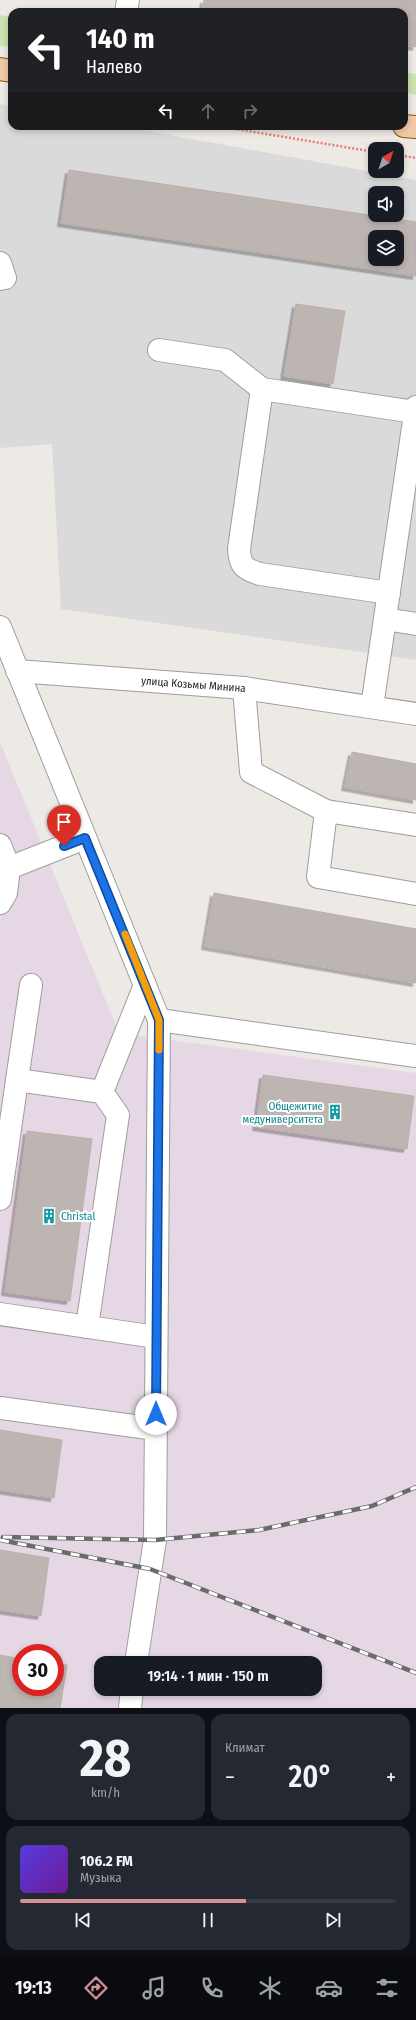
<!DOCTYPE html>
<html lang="ru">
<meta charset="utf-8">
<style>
body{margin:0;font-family:"Fira Sans Condensed",sans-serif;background:#242831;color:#f1f3f6;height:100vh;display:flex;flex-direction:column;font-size:15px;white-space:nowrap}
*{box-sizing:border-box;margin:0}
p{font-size:13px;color:#9ea1a6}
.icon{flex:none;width:22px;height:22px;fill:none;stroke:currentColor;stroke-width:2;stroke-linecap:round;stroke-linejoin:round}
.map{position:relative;height:1708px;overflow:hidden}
.panel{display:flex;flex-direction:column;gap:6px;padding:6px;background:#0d0f14;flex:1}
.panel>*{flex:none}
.top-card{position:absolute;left:8px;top:8px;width:400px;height:122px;border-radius:12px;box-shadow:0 2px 6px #0003;background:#202124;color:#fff;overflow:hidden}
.needle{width:26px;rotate:39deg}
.fabs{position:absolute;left:368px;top:142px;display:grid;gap:8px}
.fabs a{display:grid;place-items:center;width:36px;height:36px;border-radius:8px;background:#171b24;box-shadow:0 2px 6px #0003;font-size:20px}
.speed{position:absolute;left:12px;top:1644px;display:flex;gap:8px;font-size:20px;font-weight:700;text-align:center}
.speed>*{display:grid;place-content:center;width:52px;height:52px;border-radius:50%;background:#171b24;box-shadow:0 2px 6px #0003;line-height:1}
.speed .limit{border:6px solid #d22;background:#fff;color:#111}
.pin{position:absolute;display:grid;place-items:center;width:34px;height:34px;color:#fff;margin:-41px -17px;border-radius:50% 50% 50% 0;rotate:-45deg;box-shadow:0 0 4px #0007}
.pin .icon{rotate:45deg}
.me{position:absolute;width:44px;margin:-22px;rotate:0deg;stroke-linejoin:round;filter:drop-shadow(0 0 3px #0008)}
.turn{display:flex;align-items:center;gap:14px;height:84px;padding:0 12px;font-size:18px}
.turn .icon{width:52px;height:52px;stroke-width:2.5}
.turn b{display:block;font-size:28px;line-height:34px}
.lanes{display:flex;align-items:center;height:38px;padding:0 12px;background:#0003;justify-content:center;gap:20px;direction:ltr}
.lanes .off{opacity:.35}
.big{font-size:30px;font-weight:600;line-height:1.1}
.panel .widget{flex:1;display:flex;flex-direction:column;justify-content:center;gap:6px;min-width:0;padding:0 14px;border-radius:12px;background:#242831}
.panel .dial{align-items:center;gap:0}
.dial b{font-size:52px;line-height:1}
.song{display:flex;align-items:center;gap:12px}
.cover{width:48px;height:48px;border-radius:6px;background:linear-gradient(135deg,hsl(250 70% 55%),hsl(280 70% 35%))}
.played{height:4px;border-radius:2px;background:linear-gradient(90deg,#d69097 60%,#363941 60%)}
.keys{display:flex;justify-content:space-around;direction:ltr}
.heat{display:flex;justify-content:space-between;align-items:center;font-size:22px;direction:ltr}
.panel .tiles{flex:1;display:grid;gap:6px;grid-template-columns:1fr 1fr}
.widget:last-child{grid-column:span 2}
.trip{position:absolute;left:94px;top:1656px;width:228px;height:40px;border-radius:12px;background:#171b24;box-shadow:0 2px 6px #0003;font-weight:600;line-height:40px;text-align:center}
.tabs{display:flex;height:64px;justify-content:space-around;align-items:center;background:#090b0e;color:#9ea1a6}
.tabs .icon{width:28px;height:28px}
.tabs .selected{color:#d69097}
.tabs b{font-size:18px;color:#f1f3f6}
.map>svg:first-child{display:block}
.residential{fill:#dbdada;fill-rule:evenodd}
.industrial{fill:#e5d7e4;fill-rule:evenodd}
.grass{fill:#cce2af}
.building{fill:#bdb5b1;stroke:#bdafa8;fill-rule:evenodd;filter:url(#shadow)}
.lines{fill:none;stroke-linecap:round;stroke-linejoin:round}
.minor-casing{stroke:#9e9e9e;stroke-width:24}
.major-casing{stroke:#865510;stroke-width:24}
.path{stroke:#ea7a78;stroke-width:2.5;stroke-dasharray:2 2;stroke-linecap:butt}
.minor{stroke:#fff;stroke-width:22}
.major{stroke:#f1caa5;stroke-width:22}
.rail-casing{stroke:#6b6b6b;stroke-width:4.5}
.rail{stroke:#fff;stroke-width:3;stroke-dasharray:9;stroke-linecap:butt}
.route-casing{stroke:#114b97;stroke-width:10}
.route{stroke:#1a73e8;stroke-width:7}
.slow{stroke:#f59e0b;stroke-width:7}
.labels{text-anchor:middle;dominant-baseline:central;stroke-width:4;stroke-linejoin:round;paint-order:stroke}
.street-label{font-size:11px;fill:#1d1d1d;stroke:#fff}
.culture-label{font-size:11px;fill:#0d838f;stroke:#fff;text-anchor:end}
</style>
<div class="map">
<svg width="416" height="1708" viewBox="0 0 416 1708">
<defs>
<filter id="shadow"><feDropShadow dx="-3.5" dy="3.5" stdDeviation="0" flood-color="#0004"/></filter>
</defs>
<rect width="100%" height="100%" fill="#ede9e4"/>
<path class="residential" d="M0 104 12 106V126H121L416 180V660L61 609 52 444 0 448ZM375 193H397V215H375ZM375 237H397V259H375Z"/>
<path class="industrial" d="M0 742 119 1033 416 1073V1708H0ZM21 1653H55V1687H21ZM101 1663H315V1689H101Z"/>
<path class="grass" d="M0 15 12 17V47L0 46Z
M404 72 416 74V95L404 92Z"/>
<path class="building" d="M204 0H416V47L404 45V12H202Z
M69 170 416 222V276L61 223ZM375 237H397V259H375Z
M296 304 345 311 333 384 284 376Z
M352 752 416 764V800L345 787Z
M214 893 416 929V983L205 946Z
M263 1075 414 1096 407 1149 256 1127Z
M27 1131 92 1139 70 1301 5 1292Z
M0 1430 62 1440 54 1498 0 1490Z
M0 1550 49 1558 41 1616 0 1610Z
M0 1655 21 1659V1687H55V1664L67 1665 60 1708H0Z"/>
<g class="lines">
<g class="minor-casing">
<g id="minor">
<path d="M126 12 128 0"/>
<path d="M0 263 5 278 0 279"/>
<path d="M159 350 225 360 262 389"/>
<path d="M389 593 260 574C244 569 240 566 239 549L262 389 415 412"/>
<path d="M385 619 416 624"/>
<path d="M0 627 159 1020 155 1540 136 1663"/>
<path id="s1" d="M17 671 244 688 416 714"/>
<path d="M244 688 251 772 326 811 416 825"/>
<path d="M372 707 416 407"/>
<path d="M326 811 318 877 416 894"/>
<path d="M0 845 9 868 6 893 0 903"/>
<path d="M9 868 85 838"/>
<path d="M159 1020 416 1056"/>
<path d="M17 1080 31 985"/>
<path d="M102 1092 145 985"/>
<path d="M0 1199 17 1080 102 1092 118 1115 87 1327"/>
<path d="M0 1314 156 1337"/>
<path d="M0 1408 156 1429"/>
<path d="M130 1708 132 1689"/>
</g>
</g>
<g class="major-casing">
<path id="major" d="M0 69 12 71
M404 126 416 127"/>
</g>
<path class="path" d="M218 126 375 152
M397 155 416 158"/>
<use href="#minor" class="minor"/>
<use href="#major" class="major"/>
<g class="rail-casing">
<path id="rail" d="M3 1537 155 1540 259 1530 372 1506 416 1487
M0 1540 150 1569 416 1673"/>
</g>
<use href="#rail" class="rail"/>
</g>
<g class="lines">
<g class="route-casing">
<path id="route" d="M64 846 85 838 159 1020 156 1414"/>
</g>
<use href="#route" class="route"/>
<path class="slow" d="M125 934 159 1020V1050"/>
</g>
<defs>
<g id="building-bare" transform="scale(1.2)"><path d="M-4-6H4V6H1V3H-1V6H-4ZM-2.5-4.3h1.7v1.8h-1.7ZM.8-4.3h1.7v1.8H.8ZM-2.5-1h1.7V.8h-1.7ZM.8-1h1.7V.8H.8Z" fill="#0f9aa8" stroke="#fff" stroke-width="2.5" paint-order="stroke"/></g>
</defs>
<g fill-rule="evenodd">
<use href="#building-bare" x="335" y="1112"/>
<use href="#building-bare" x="49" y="1216"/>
</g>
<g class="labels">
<g class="street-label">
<text stroke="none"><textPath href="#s1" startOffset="177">улица Козьмы Минина</textPath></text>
</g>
<g class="culture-label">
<text x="323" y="1106">Общежитие<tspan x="323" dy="13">медуниверситета</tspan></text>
<text x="61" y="1216" text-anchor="start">Christal</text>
</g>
</g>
</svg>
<div class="fabs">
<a><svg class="needle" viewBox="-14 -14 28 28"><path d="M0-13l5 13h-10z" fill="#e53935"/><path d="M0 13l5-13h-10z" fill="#9ea1a6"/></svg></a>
<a><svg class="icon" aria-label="sound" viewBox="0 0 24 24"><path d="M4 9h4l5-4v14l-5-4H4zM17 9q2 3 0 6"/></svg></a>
<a><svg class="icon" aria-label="layers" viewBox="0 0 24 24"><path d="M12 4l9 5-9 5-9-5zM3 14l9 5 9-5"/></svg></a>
</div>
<div class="speed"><div class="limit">30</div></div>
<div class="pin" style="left:64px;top:846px;background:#d93025"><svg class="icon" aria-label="arrive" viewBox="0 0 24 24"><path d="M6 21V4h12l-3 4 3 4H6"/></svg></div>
<svg class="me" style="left:156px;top:1414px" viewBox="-20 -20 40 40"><circle r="19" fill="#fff"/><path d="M0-13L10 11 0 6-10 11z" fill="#1a73e8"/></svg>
<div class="trip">19:14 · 1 мин · 150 m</div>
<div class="top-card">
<div class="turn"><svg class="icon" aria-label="left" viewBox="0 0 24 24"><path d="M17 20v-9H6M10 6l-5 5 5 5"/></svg><div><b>140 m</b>Налево</div></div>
<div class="lanes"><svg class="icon" aria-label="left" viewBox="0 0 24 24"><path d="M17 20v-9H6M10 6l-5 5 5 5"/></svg><svg class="icon off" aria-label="ahead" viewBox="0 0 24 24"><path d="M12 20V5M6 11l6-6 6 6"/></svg><svg class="icon off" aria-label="right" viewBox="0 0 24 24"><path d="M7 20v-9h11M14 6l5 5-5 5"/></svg></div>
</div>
</div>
<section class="panel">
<div class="tiles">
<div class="widget dial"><b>28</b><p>km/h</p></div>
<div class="widget"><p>Климат</p>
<div class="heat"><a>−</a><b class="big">20°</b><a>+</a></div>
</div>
<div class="widget">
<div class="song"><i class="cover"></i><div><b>106.2 FM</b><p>Музыка</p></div></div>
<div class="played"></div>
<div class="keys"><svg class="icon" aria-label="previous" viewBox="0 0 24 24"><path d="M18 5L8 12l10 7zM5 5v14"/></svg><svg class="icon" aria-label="pause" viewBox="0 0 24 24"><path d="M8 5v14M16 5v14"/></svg><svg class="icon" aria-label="next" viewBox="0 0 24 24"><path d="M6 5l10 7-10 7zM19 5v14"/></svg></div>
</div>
</div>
</section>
<nav class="tabs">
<b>19:13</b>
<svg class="icon selected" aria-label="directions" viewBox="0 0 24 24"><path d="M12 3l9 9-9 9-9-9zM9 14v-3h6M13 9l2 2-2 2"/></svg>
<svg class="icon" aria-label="music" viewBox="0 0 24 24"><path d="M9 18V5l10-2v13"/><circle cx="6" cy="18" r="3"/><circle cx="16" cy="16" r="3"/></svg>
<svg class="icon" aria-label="phone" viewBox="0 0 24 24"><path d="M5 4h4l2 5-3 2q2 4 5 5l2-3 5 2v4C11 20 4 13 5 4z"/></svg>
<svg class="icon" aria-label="climate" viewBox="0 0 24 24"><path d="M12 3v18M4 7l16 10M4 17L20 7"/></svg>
<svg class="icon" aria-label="car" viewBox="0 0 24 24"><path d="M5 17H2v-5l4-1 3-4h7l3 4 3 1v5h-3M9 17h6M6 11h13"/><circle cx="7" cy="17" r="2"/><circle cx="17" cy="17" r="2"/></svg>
<svg class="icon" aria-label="filters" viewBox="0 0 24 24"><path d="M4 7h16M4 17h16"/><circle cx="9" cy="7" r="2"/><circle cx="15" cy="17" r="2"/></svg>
</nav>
